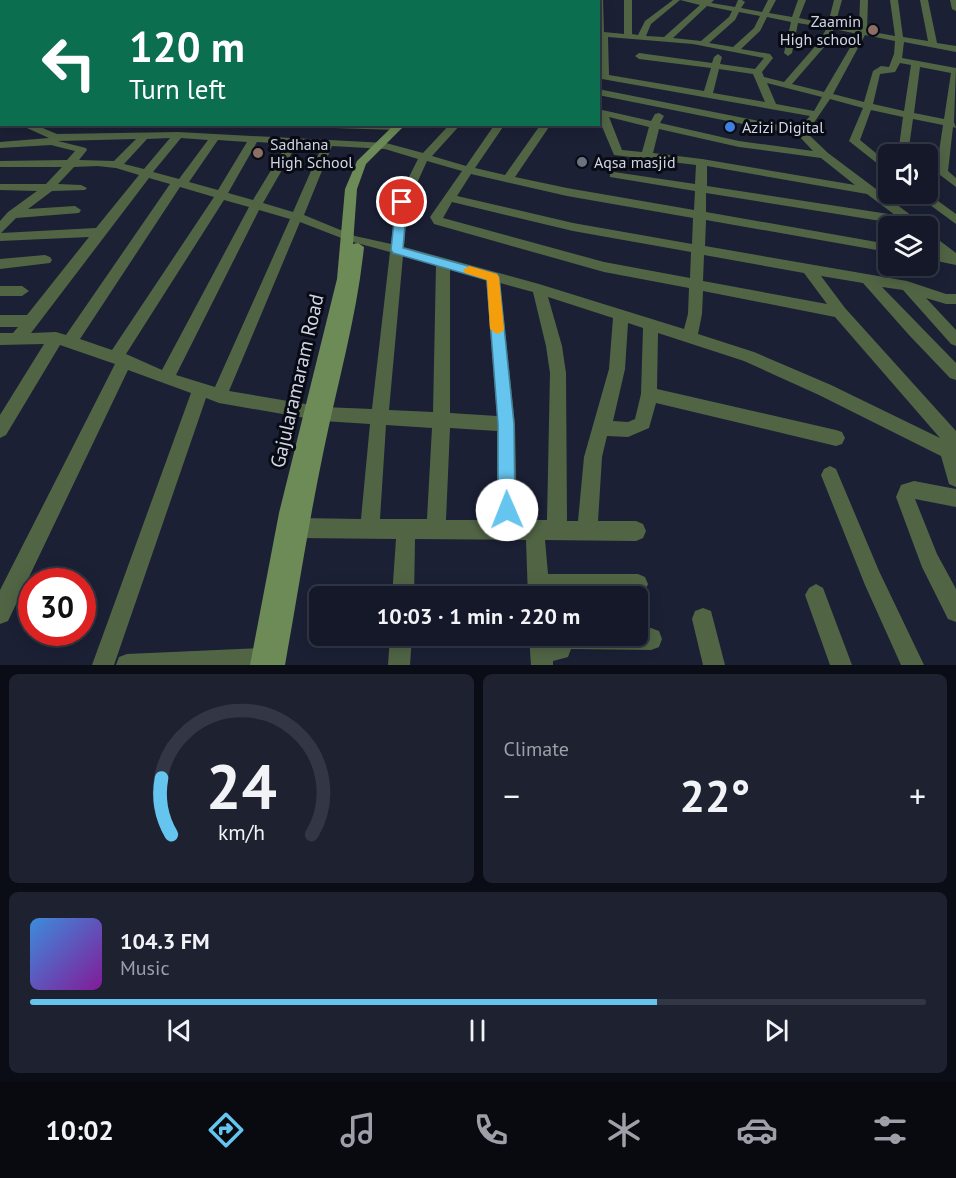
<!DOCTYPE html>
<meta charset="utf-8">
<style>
body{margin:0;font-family:"PT Sans",sans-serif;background:#1d2130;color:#f1f3f6;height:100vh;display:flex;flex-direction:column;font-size:22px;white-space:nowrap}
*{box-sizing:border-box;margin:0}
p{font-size:20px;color:#9da0a8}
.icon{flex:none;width:33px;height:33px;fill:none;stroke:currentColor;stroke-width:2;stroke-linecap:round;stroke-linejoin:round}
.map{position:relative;height:665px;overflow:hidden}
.sheet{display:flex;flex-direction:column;gap:9px;padding:9px;background:#0b0d16;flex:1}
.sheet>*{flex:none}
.guide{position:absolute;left:0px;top:0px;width:600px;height:126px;box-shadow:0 3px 15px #0003,0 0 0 2px #333745;background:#0b6e4f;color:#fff;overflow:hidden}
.tools{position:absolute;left:878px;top:144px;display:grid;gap:12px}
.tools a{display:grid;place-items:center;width:60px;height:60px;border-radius:9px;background:#141828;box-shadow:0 3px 15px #0003,0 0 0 2px #333745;font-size:30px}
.speed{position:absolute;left:18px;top:568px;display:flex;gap:12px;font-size:30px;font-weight:700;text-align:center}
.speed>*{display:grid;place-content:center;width:78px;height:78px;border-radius:50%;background:#141828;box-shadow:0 3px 15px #0003,0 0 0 2px #333745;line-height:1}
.speed .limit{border:9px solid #d22;background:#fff;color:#111}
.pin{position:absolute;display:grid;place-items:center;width:51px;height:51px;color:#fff;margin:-26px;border:3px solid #fff;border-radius:50%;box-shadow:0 2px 6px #0007}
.me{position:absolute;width:66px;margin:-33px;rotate:359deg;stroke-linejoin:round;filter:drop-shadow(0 0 4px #0008)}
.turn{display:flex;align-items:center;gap:21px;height:126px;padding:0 30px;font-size:27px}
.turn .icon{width:78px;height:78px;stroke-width:2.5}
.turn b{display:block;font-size:42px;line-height:51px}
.big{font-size:45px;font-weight:700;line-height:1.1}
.sheet .tile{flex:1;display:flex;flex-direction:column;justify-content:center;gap:9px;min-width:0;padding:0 21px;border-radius:9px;background:#1d2130}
.sheet .dial{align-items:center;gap:0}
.dial svg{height:156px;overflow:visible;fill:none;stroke:#333745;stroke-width:7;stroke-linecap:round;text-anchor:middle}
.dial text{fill:#f1f3f6;stroke:none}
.song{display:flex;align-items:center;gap:18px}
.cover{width:72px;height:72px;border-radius:9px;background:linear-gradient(135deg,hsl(210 70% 55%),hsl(290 70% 35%))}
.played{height:6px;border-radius:3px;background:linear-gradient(90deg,#65c5ef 70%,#333745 70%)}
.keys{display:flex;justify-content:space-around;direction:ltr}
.heat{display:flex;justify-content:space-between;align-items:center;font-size:33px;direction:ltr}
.sheet .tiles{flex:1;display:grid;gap:9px;grid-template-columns:1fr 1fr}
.tile:last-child{grid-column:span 2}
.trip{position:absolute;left:309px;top:586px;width:339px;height:60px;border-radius:9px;background:#141828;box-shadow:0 3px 15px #0003,0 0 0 2px #333745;font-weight:700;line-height:60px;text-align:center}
.tab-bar{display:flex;height:96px;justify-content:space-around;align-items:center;background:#080a10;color:#9da0a8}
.tab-bar .icon{width:42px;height:42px}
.tab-bar .current{color:#65c5ef}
.tab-bar b{font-size:27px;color:#f1f3f6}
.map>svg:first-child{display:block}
.built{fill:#242a44}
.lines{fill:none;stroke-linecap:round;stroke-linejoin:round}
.minor{fill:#516545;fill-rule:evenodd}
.tertiary{fill:#516545;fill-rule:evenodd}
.secondary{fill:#6c8b57;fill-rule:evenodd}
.route{fill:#65c5ef;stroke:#42809b;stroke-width:1.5}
.slow{fill:#f59e0b}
.education-dot{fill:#8d6e63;stroke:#080b14;stroke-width:2}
.shop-dot{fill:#3f7fe0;stroke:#080b14;stroke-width:2}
.worship-dot{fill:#6b7280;stroke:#080b14;stroke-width:2}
.labels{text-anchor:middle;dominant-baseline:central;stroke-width:6;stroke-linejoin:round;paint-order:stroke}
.far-poi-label{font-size:16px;fill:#d2d6e4;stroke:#080b14;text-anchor:start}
.street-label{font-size:20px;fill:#d2d6e4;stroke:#080b14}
</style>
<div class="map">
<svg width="956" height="665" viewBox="0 0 956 665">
<rect width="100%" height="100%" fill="#1b2035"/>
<path class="built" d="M0 0H245L250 1 2 2 0 104Z"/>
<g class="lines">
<path class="minor" d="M131 0H141L130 2Z
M191 0H201L190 2Z
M321 0H329L321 2Z
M342 0H350L342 2Z
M361 0H369L361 2Z
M417 0H425L417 2Z
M436 0H444L436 2Z
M453 0H461V2H453Z
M474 0H482L474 2Z
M537 0H545L537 2Z
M568 0H576V2H568Z
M595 0H603L604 32 624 34V0H632V34L638 35 645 21 673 0H714L711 3 735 7 738 0H742L745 2 741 8 762 12 768 0H776L769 13 792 17 798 0H806L799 18 828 24 834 0H842L835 25 859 29 860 0H868L867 31 895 36 890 0H898L903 37 928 41 920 0H928L937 43 956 46V52L904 42 902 58 956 68 954 122 956 128 953 127 948 171 956 178V187L936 172 943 125 913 119 908 154H898L903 117 871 110 860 140 888 163V172L849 141 863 108 830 99 807 133 828 153 916 219 918 222 916 225 912 226 706 193V212L888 244V252L706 220 705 246 907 281 946 294H956V304H946L926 298 956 330V346L951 344 903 290 882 287 956 363V380L950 378 909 335 863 283 821 276 845 308 956 431V487L949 484 941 456 819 395 744 361 658 333 657 389 836 430 842 432 845 438 842 444 836 446 656 403 649 428 628 437 607 436 602 457 598 521H636L643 524 646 531 643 538 636 541 545 540 548 574H638L645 577 648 584 645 591 638 594H549L550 597H528L526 540 415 539 414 597H392L396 539 298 538 291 535 288 528 291 521 298 518 361 519 370 424 323 421 219 403 206 398 114 665H92L191 393 128 370 8 621 0 624V590L115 364 60 345 6 435 0 438V415L44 344 0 345V333H13L18 327H0V315H27L89 237 0 241V221L8 212 37 191 0 190V184H46L62 167H0V161L67 160 75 151 51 145 0 148V142L49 138 18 124H33L57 134 178 132 386 143 423 153 450 124H461L432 156 466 166 495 124H505L475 168 505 175 541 124H551L515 177 567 188 694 210 695 191 610 177V173L614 172 695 184 696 165 614 155 598 117V109L651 121 655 114 659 113 664 116 660 123 739 141 813 151 798 135 598 95V89L799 129 810 116 602 79 598 2ZM680 0 700 5 664 37 646 36 651 24ZM707 6 732 11 729 17 701 41 673 38ZM739 12 760 16 754 28 733 47 709 43 735 20ZM767 17 791 22 784 53 788 56 792 53 798 23 827 28 818 43 784 82 764 77 762 72 773 58 770 54 741 49 760 31ZM834 29 858 34 824 92 792 84 825 46ZM865 35 895 41 894 54 889 67 881 66 873 71 864 102 833 94ZM608 37 693 44 764 58 755 69 720 64 722 57 718 54 714 57 712 63 639 53 635 56 639 59 711 68 704 91 609 75ZM900 63 911 65 904 111 873 104 880 74 895 72ZM920 67 951 73 944 119 914 113ZM719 69 753 74 765 102 713 93ZM767 83 822 97 814 111 776 104ZM609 117 649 127 642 152 622 150ZM659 129 739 147 821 158 855 185 702 159 653 153ZM170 138 144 169 124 164 147 139ZM181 138 208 140 179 179 153 172ZM136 139 114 161 79 160 87 150 86 148 58 141ZM218 140 247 142 218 190 189 182ZM257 142 287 144 253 200 228 193ZM297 144 322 146 293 212 263 203ZM332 146 385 149 418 159 396 203 391 244 355 236 304 215ZM427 161 462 171 430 217 434 224 604 272 689 288 688 314 684 329 539 284 404 247 408 203ZM97 166 116 168 139 175 96 228 1 233 16 218 79 213 81 210 75 206 28 209 52 191 85 190 87 188 81 185 58 184 74 167ZM707 166 867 194 895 215 707 186ZM471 174 567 196 693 218 692 244 573 223 457 196ZM149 178 170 184 66 335 56 332 31 333ZM180 187 214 197 112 350 80 339ZM224 200 249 207 162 370 126 354ZM452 202 573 231 691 252 690 278 604 262 443 218ZM259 210 290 219 215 387 176 375ZM300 222 344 239H352L353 242 390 252 372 409 323 407 229 391ZM704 255 804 273 827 304 703 281ZM403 256 436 265 433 412 389 410ZM450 269 486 279 497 416 450 413ZM500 283 533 292 546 346 550 373 547 520H517L515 424ZM703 291 835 317 940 438 831 385 754 352 698 334 702 314ZM548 297 613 318 609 369 584 457 578 521H567L566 373 562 346ZM628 323 643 328 641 394 635 419 628 422 613 421 625 369ZM386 425 432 428 427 519H380ZM450 428 497 431V520H446Z
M950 0H956V11L952 9Z
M2 79V85L0 86V80Z
M0 100H2V106H0Z
M0 111H2V119L0 118Z
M295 124H401L404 127 399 130 300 127Z
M927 193 956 214V224L915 194Z
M927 231 956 253V265L927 259V251L939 252 927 242Z
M45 255 50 257 52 260 50 263 0 269V259Z
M0 286H22L29 291 22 296H0Z
M830 466 836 469 879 571 924 665H901L865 585 821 475 824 469Z
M914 481 956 489V507L915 499 937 554 956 589V622L948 619 922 567 896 497 901 485Z
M816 584 823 588 852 665H830L805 595 809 588Z
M703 608 711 611 725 665H703L692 619 695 611Z
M638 628H651L659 631 662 639 659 647 651 650 571 649 568 657 553 661V665H531L529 636H638Z
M390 636H412L410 665H388Z
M262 648 270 651 273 659 271 665H116L119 657 127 654Z"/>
<path class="tertiary" d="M259 0H276L275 2Z
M375 0H412L414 2H376Z"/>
<path class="secondary" d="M499 0H507L499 2Z
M395 124H406L366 164 357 189 353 244 358 243 364 247C357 316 338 381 324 449 309 520 298 593 285 665H250L279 513 337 279 345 189 357 161Z"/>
</g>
<path class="route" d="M402 199 407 202 403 248 497 274 499 277 514 424 515 510 513 516 507 519 501 516 498 510V424L487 280 393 253 391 250 396 202Z"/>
<path class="slow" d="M469 266 497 274 499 277 504 329 502 332 497 334 490 329 487 280 465 273 463 270Z"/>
<g class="education-dot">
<circle cx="873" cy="30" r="6"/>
<circle cx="258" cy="153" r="6"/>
</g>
<circle class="shop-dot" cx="730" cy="127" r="6"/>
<circle class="worship-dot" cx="582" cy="162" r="6"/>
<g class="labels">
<g class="far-poi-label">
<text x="861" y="21" text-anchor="end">Zaamin<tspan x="861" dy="18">High school</tspan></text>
<text x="742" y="127">Azizi Digital</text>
<text x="270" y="144">Sadhana<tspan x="270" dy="18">High School</tspan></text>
<text x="594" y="162">Aqsa masjid</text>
</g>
<g class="street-label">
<text transform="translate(297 381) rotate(-77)">Gajularamaram Road</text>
</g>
</g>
</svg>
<div class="tools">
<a><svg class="icon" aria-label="sound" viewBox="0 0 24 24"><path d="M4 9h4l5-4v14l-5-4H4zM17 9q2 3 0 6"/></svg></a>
<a><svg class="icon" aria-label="layers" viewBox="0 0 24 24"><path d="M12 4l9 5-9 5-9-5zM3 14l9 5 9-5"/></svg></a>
</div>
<div class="speed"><div class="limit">30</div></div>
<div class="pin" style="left:402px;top:202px;background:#d93025"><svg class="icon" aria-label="arrive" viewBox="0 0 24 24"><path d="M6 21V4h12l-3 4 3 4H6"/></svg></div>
<svg class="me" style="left:507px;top:510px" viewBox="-20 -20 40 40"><circle r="19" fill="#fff"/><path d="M0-13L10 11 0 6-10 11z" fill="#65c5ef"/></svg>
<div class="trip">10:03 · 1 min · 220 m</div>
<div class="guide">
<div class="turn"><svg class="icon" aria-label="left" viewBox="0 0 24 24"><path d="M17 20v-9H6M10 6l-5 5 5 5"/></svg><div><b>120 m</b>Turn left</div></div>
</div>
</div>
<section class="sheet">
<div class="tiles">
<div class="tile dial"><svg viewBox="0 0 100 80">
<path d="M14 69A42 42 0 1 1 86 69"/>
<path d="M14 69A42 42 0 0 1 9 40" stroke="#65c5ef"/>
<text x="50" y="56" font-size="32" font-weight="700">24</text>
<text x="50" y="72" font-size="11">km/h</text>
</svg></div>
<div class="tile"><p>Climate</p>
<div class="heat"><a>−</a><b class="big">22°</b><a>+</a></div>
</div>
<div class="tile">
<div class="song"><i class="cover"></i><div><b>104.3 FM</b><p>Music</p></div></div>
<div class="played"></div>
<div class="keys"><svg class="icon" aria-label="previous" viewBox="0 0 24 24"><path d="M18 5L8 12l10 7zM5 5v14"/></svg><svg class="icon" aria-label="pause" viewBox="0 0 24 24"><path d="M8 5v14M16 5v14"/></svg><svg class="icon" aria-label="next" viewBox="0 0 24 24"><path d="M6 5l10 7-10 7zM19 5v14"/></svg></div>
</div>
</div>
</section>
<nav class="tab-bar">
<b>10:02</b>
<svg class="icon current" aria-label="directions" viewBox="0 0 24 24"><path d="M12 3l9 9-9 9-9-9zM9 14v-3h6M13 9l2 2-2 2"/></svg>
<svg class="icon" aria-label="music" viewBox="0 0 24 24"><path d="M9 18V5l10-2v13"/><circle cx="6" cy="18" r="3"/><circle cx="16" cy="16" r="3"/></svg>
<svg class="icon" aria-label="phone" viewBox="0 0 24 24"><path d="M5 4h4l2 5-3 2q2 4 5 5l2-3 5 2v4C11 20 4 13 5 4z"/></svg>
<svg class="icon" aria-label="climate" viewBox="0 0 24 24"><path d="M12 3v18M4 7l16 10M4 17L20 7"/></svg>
<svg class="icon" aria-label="car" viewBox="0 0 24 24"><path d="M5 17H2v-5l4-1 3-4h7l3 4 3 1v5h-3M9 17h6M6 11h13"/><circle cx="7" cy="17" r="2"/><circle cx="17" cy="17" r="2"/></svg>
<svg class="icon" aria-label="filters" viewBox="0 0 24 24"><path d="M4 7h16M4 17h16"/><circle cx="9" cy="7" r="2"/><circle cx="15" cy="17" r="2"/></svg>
</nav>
